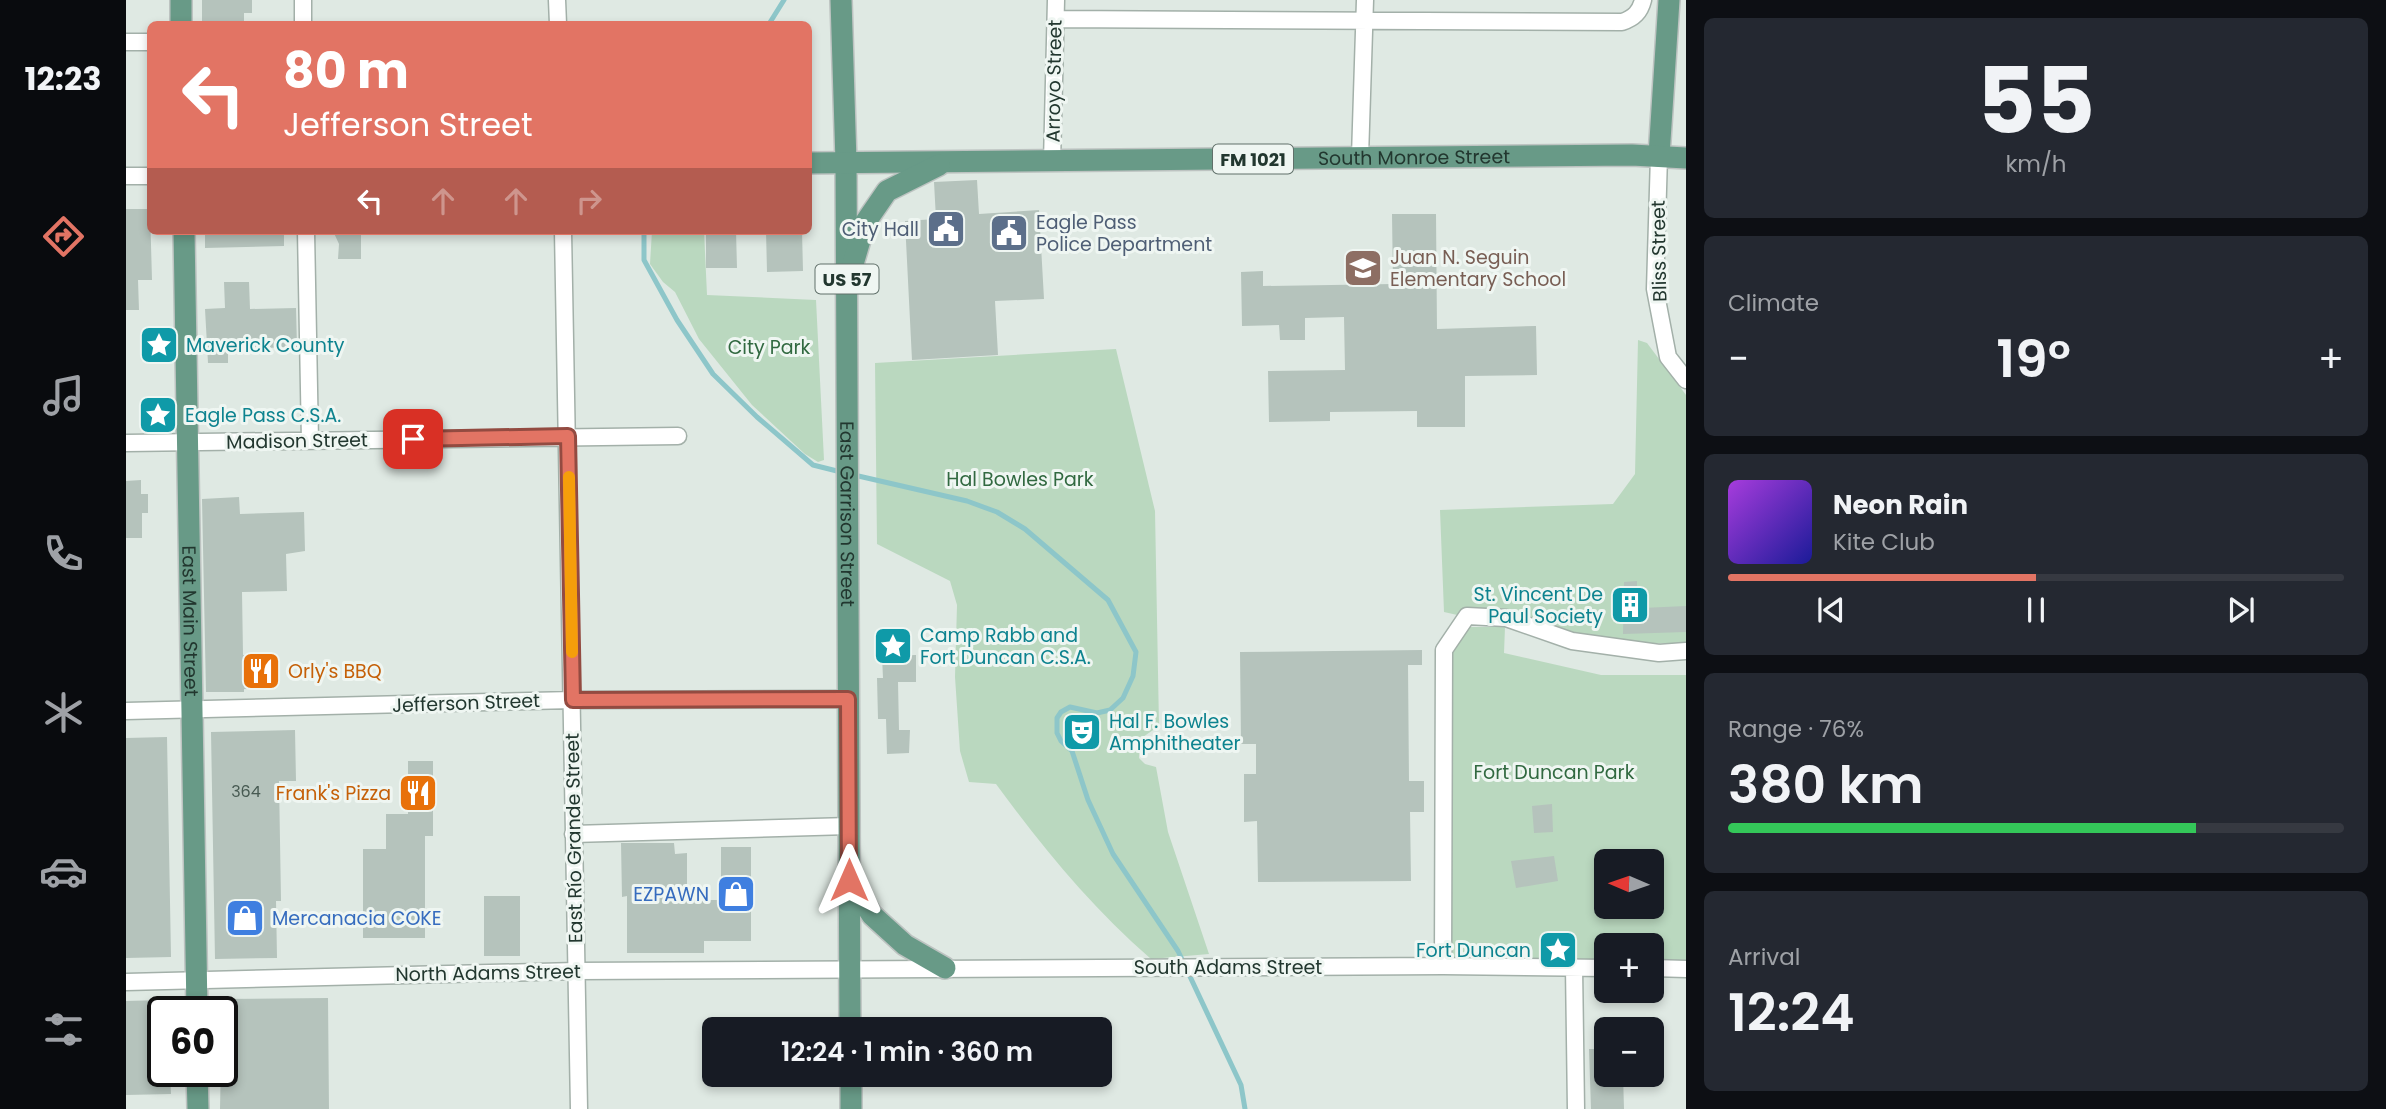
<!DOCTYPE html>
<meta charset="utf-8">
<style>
body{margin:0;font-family:Poppins,sans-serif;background:#242831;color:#f1f3f6;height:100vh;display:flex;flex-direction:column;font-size:26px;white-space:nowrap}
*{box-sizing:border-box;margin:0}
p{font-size:23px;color:#9ea1a6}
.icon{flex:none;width:38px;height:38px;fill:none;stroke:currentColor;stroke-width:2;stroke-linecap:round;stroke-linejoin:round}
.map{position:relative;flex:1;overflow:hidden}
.side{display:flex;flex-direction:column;gap:18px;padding:18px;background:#0d0f14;width:700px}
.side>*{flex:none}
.banner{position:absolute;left:21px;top:21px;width:665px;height:214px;border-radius:10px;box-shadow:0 4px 10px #0003;background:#e27464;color:#fff;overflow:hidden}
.needle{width:46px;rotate:272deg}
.fabs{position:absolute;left:1468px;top:849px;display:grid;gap:14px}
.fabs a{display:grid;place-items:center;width:70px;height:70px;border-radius:10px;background:#171b24;box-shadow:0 4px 10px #0003;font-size:35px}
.speed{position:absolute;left:21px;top:996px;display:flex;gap:14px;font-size:35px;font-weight:700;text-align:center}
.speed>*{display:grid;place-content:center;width:91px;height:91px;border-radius:50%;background:#171b24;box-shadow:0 4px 10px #0003;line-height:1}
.speed .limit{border:4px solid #111;border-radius:10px;background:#fff;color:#111}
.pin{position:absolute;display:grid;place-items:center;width:60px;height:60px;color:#fff;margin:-30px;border-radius:14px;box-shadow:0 4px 10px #0006}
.me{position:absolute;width:77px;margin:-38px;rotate:0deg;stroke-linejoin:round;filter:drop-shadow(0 0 5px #0008)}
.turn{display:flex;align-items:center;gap:24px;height:147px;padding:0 21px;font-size:32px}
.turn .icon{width:91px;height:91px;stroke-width:2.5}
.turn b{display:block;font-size:49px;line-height:60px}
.lanes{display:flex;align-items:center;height:66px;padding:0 21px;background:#0003;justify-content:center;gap:35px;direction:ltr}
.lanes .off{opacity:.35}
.big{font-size:52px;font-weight:600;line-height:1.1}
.side .card{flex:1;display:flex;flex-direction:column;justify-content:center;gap:10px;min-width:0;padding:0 24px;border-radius:10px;background:#242831}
.side .dial{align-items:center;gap:0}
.dial b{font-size:91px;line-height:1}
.song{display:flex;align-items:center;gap:21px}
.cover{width:84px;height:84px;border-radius:10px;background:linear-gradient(135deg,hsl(280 70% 55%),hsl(240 70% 35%))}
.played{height:7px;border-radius:4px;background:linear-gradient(90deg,#e27464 50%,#363941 50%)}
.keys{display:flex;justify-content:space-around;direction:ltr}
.heat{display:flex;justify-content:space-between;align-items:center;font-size:38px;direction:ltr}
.charge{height:10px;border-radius:5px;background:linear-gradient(90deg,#34c759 76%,#363941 0)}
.trip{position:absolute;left:576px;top:1017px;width:410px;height:70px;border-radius:10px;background:#171b24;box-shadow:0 4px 10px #0003;font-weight:600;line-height:70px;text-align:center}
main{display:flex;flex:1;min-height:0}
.menu{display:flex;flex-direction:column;width:126px;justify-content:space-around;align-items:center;background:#090b0e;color:#9ea1a6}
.menu .icon{width:49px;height:49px}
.menu .active{color:#e27464}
.menu b{font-size:32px;color:#f1f3f6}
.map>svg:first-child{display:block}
.green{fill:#bad8bf;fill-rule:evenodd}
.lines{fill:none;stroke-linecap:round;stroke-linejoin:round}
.stream{stroke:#8dc6c9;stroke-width:5}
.building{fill:#b5c3bc}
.minor-casing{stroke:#a3b0a9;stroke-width:19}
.major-casing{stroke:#bdc3c1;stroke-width:24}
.minor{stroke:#fff;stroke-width:16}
.major{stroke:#689a87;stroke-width:21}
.route-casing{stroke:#934b41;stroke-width:18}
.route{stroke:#e27464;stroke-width:12}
.slow{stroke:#f59e0b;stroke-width:12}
.labels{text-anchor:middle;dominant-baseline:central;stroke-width:6;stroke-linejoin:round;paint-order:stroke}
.number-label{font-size:16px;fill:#475a52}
.shield{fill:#eff6f2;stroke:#60706a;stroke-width:2}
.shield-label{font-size:18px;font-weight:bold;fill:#22372f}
.street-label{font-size:19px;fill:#22372f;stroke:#eff6f2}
.service-label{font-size:19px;fill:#4e5e75;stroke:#eff6f2;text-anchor:start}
.education-label{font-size:19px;fill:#785e54;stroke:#eff6f2;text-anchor:start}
.culture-label{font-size:19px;fill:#0d838f;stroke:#eff6f2;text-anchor:start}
.park-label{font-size:19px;fill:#316940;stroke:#eff6f2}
.food-label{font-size:19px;fill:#c56008;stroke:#eff6f2;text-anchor:start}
.shop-label{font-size:19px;fill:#366cbe;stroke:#eff6f2;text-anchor:end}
</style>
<main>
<nav class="menu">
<b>12:23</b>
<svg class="icon active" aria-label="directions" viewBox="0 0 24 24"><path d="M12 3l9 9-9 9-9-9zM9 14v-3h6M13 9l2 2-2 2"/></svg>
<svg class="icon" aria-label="music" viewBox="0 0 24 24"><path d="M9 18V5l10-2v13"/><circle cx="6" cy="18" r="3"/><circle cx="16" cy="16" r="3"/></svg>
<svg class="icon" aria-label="phone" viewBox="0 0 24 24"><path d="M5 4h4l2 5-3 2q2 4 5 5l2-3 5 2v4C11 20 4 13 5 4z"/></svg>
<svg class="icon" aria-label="climate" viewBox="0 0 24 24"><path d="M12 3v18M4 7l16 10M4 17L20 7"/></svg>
<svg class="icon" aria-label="car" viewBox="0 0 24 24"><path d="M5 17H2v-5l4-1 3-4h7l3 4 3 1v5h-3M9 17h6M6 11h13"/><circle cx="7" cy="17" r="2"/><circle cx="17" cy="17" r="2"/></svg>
<svg class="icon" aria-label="filters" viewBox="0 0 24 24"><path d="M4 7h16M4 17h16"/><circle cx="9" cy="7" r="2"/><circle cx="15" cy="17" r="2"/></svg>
</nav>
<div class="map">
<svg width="1560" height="1109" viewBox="0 0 1560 1109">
<rect width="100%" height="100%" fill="#dfe9e3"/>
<path class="green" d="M526 231H578L581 295 690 300 698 460 692 462 679 454 626 405 573 339 549 292 537 282 524 264Z
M1512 340 1521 343 1560 395V644L1446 641 1318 612 1314 510 1487 504 1509 474Z
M990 349 1029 511 1033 726 1014 739 1013 758 1019 764 1030 767 1042 832 1083 954 1025 959C965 907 917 848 870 784L843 782 834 751 829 677 831 605 824 581 751 544 749 363Z
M1344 627H1379L1378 653 1475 675H1560V963L1526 962V945H1480V962L1318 959 1324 656ZM1480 861H1526V906H1480Z"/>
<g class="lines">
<path class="stream" d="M643 24 658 0
M518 231V260L551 320 587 374 631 417 687 465 715 472
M728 475 841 501 871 512 899 529 982 600 1010 652 1007 676 997 698 984 710 971 713 944 707 935 712 931 718V733L935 741 946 751 962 800 987 854 1052 951 1115 1085 1119 1109"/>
</g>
<path class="building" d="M76 0H126V13H118V24H76Z
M851 180 853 214 913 210 918 299 869 301 872 355 786 360 779 221 810 219 808 182Z
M0 209H24L26 280H12L13 310H0Z
M1266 214H1310L1311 329 1410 326 1411 375 1339 376V427H1291V411L1204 412V421L1143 422 1142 371 1219 370 1218 317 1179 318V340H1154L1153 325 1116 326 1115 272 1137 271V286L1267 284Z
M79 231H158V246L79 248Z
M207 231H235V259H212L213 244Z
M580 231H610L611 268H580Z
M640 231H676L677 271 641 272Z
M98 282H123L124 309 170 308 171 347 102 349V363H82L79 309 99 308Z
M15 480V494H22V513H16V538H0V481Z
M113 497 114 514 178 512 179 551 160 554 161 591 116 592 117 655 147 653 150 687 118 689V692H80L76 499Z
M1511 581V590H1517L1516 608 1560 606V632L1497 634 1498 582Z
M1296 650V665H1282L1283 781H1298V812H1284L1285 881 1132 882 1131 821 1118 822V774H1130V744H1115L1114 652Z
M790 655V682H772L773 730H784L783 753 761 754 760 719H752L751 678H757L756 656Z
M169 730 170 781H153L155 901H150L151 958 89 959 85 732Z
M41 737 45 957 0 958V738Z
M282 761H307V836H299V938H237V849H260V814H282Z
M1426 804 1427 832 1408 833 1406 806Z
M495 843H548L549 854 561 853V900H595V847H625V941H578V953H501V896L496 897Z
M1428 856 1432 881 1390 888 1385 861Z
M358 896H394V956H358Z
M202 998 203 1109H94L96 1012H87V999Z
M37 1000V1071H44L45 1094 0 1095V1001Z
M1463 1049H1480V1074H1497L1498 1109H1465Z"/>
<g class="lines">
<g class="minor-casing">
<path id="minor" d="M177 0V24
M431 0 432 24
M930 19 1496 22C1508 18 1514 12 1517 0
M0 42H24
M1533 156 1529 289 1542 357 1560 380
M1234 157 1239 0
M926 162 930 0
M0 176H24
M180 231 184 441
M437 231 453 1109
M0 443 552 436
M0 711 447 700 722 699
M447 834 723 826
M1317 966 1318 650 1341 616 1380 618 1446 641 1533 653 1560 651
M1448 967 1450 1109
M1526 968 1560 969
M0 982 450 971 1317 966 1480 968"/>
</g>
<g class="major-casing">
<g id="major">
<path d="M55 0V24"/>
<path id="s1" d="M715 0 720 162 724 1029"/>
<path d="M1533 156 1543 0"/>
<path id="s2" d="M682 163 1506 155 1560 158"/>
<path id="s3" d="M58 231 71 1012"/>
<path d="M727 264 739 223 761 191 813 165"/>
<path d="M723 880 746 915 779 945 819 968"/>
<path d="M71 1071 72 1109"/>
<path d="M725 1074V1109"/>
</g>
</g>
<use href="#minor" class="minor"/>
<use href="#major" class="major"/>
</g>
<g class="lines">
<g class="route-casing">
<path id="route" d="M287 439 442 436 447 700 722 699 723 880"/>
</g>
<use href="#route" class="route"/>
<path class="slow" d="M443 477 446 652"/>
</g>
<defs>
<g id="civic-square" transform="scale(2.0125)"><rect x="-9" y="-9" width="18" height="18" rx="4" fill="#5c6f8a" stroke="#eff6f2"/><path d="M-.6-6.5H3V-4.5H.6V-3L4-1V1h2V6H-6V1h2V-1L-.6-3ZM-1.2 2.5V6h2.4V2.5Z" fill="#fff"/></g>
<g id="school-square" transform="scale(2.0125)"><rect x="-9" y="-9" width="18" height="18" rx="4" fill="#8d6e63" stroke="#eff6f2"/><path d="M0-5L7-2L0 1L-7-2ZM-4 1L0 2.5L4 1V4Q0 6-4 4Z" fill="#fff"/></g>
<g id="sight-square" transform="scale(2.0125)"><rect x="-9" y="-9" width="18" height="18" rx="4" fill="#0f9aa8" stroke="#eff6f2"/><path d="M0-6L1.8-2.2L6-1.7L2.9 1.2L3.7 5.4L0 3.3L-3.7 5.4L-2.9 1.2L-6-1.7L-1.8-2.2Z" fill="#fff"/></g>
<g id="building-square" transform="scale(2.0125)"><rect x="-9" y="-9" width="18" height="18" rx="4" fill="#0f9aa8" stroke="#eff6f2"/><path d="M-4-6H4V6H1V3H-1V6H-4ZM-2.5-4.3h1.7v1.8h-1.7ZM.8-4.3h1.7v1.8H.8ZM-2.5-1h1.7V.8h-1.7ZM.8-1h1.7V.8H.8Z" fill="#fff"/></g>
<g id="restaurant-square" transform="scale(2.0125)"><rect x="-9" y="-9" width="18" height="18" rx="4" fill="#e8710a" stroke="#eff6f2"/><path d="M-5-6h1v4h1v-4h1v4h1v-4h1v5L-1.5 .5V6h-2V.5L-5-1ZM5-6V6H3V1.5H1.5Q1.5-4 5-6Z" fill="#fff"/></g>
<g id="theatre-square" transform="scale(2.0125)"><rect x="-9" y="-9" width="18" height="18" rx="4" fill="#0f9aa8" stroke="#eff6f2"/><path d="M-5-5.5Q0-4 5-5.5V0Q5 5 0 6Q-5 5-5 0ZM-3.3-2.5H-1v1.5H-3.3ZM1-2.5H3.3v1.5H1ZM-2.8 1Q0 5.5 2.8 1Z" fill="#fff"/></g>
<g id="shop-square" transform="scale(2.0125)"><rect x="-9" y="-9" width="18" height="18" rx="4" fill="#3f7fe0" stroke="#eff6f2"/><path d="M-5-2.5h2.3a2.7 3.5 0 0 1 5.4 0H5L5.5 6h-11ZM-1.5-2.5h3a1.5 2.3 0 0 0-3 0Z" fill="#fff"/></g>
</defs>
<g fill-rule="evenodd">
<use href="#civic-square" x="820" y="229"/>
<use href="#civic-square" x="883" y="233"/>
<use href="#school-square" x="1237" y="268"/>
<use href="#sight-square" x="33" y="345"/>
<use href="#sight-square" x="32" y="415"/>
<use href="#building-square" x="1504" y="605"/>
<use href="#sight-square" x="767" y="646"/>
<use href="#restaurant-square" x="135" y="671"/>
<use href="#theatre-square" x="956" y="732"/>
<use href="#restaurant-square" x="292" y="793"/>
<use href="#shop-square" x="610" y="894"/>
<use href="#shop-square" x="119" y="918"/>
<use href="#sight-square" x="1432" y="950"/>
</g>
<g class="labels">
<g class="number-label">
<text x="120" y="791">364</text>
</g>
<g class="shield">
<rect x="1087" y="144.5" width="80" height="29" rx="5"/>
<rect x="689.5" y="264.5" width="63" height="29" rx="5"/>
</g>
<g class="shield-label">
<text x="1127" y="159">FM 1021</text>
<text x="721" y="279">US 57</text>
</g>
<g class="street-label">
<text transform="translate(928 81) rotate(-89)">Arroyo Street</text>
<text stroke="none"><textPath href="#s2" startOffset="606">South Monroe Street</textPath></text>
<text transform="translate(1533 251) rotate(-91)">Bliss Street</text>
<text transform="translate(171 441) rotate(-1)">Madison Street</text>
<text stroke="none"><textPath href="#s1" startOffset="514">East Garrison Street</textPath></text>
<text stroke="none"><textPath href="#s3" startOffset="390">East Main Street</textPath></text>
<text transform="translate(340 703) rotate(-2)">Jefferson Street</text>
<text transform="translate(448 838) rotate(-91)">East Río Grande Street</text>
<text x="1102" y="967">South Adams Street</text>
<text transform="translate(362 973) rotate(-1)">North Adams Street</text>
</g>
<g class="service-label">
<text x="910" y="222">Eagle Pass<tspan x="910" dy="22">Police Department</tspan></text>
<text x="793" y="229" text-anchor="end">City Hall</text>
</g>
<g class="education-label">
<text x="1264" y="257">Juan N. Seguin<tspan x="1264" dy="22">Elementary School</tspan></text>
</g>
<g class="culture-label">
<text x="60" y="345">Maverick County</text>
<text x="59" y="415">Eagle Pass C.S.A.</text>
<text x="1477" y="594" text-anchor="end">St. Vincent De<tspan x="1477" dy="22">Paul Society</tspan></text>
<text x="794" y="635">Camp Rabb and<tspan x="794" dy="22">Fort Duncan C.S.A.</tspan></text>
<text x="983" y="721">Hal F. Bowles<tspan x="983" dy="22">Amphitheater</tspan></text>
<text x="1405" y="950" text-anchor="end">Fort Duncan</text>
</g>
<g class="park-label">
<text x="643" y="347">City Park</text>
<text x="894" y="479">Hal Bowles Park</text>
<text x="1428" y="772">Fort Duncan Park</text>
</g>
<g class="food-label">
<text x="162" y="671">Orly's BBQ</text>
<text x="265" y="793" text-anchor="end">Frank's Pizza</text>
</g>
<g class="shop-label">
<text x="583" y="894">EZPAWN</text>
<text x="146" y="918" text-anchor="start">Mercanacia COKE</text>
</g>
</g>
</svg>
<div class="fabs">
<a><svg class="needle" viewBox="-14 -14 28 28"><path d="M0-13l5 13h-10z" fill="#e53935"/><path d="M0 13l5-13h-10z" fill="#9ea1a6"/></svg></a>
<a>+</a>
<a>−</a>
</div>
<div class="speed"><div class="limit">60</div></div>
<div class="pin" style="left:287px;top:439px;background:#d93025"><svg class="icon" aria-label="arrive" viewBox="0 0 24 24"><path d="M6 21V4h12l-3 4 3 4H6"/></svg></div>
<svg class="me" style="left:723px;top:880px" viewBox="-20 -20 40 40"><path d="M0-17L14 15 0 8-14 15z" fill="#e27464" stroke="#fff" stroke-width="4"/></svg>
<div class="trip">12:24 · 1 min · 360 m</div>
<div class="banner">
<div class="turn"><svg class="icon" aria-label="left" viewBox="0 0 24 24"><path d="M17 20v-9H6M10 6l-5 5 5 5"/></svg><div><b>80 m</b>Jefferson Street</div></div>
<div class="lanes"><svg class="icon" aria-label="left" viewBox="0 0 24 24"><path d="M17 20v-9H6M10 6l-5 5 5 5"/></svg><svg class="icon off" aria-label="ahead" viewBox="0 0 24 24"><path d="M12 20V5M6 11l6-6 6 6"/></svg><svg class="icon off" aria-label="ahead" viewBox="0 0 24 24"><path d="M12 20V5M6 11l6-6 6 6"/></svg><svg class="icon off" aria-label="right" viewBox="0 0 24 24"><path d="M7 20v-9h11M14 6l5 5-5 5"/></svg></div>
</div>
</div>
<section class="side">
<div class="card dial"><b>55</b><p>km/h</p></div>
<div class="card"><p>Climate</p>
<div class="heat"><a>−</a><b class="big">19°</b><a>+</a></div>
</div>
<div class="card">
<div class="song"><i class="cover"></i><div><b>Neon Rain</b><p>Kite Club</p></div></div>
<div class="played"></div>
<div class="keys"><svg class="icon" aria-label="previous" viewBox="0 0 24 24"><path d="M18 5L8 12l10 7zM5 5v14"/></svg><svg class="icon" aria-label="pause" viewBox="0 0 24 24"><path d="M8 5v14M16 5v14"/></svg><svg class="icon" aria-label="next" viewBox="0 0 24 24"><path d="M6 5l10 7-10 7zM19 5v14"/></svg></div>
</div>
<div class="card"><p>Range · 76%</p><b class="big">380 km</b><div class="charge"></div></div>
<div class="card"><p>Arrival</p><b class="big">12:24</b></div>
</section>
</main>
